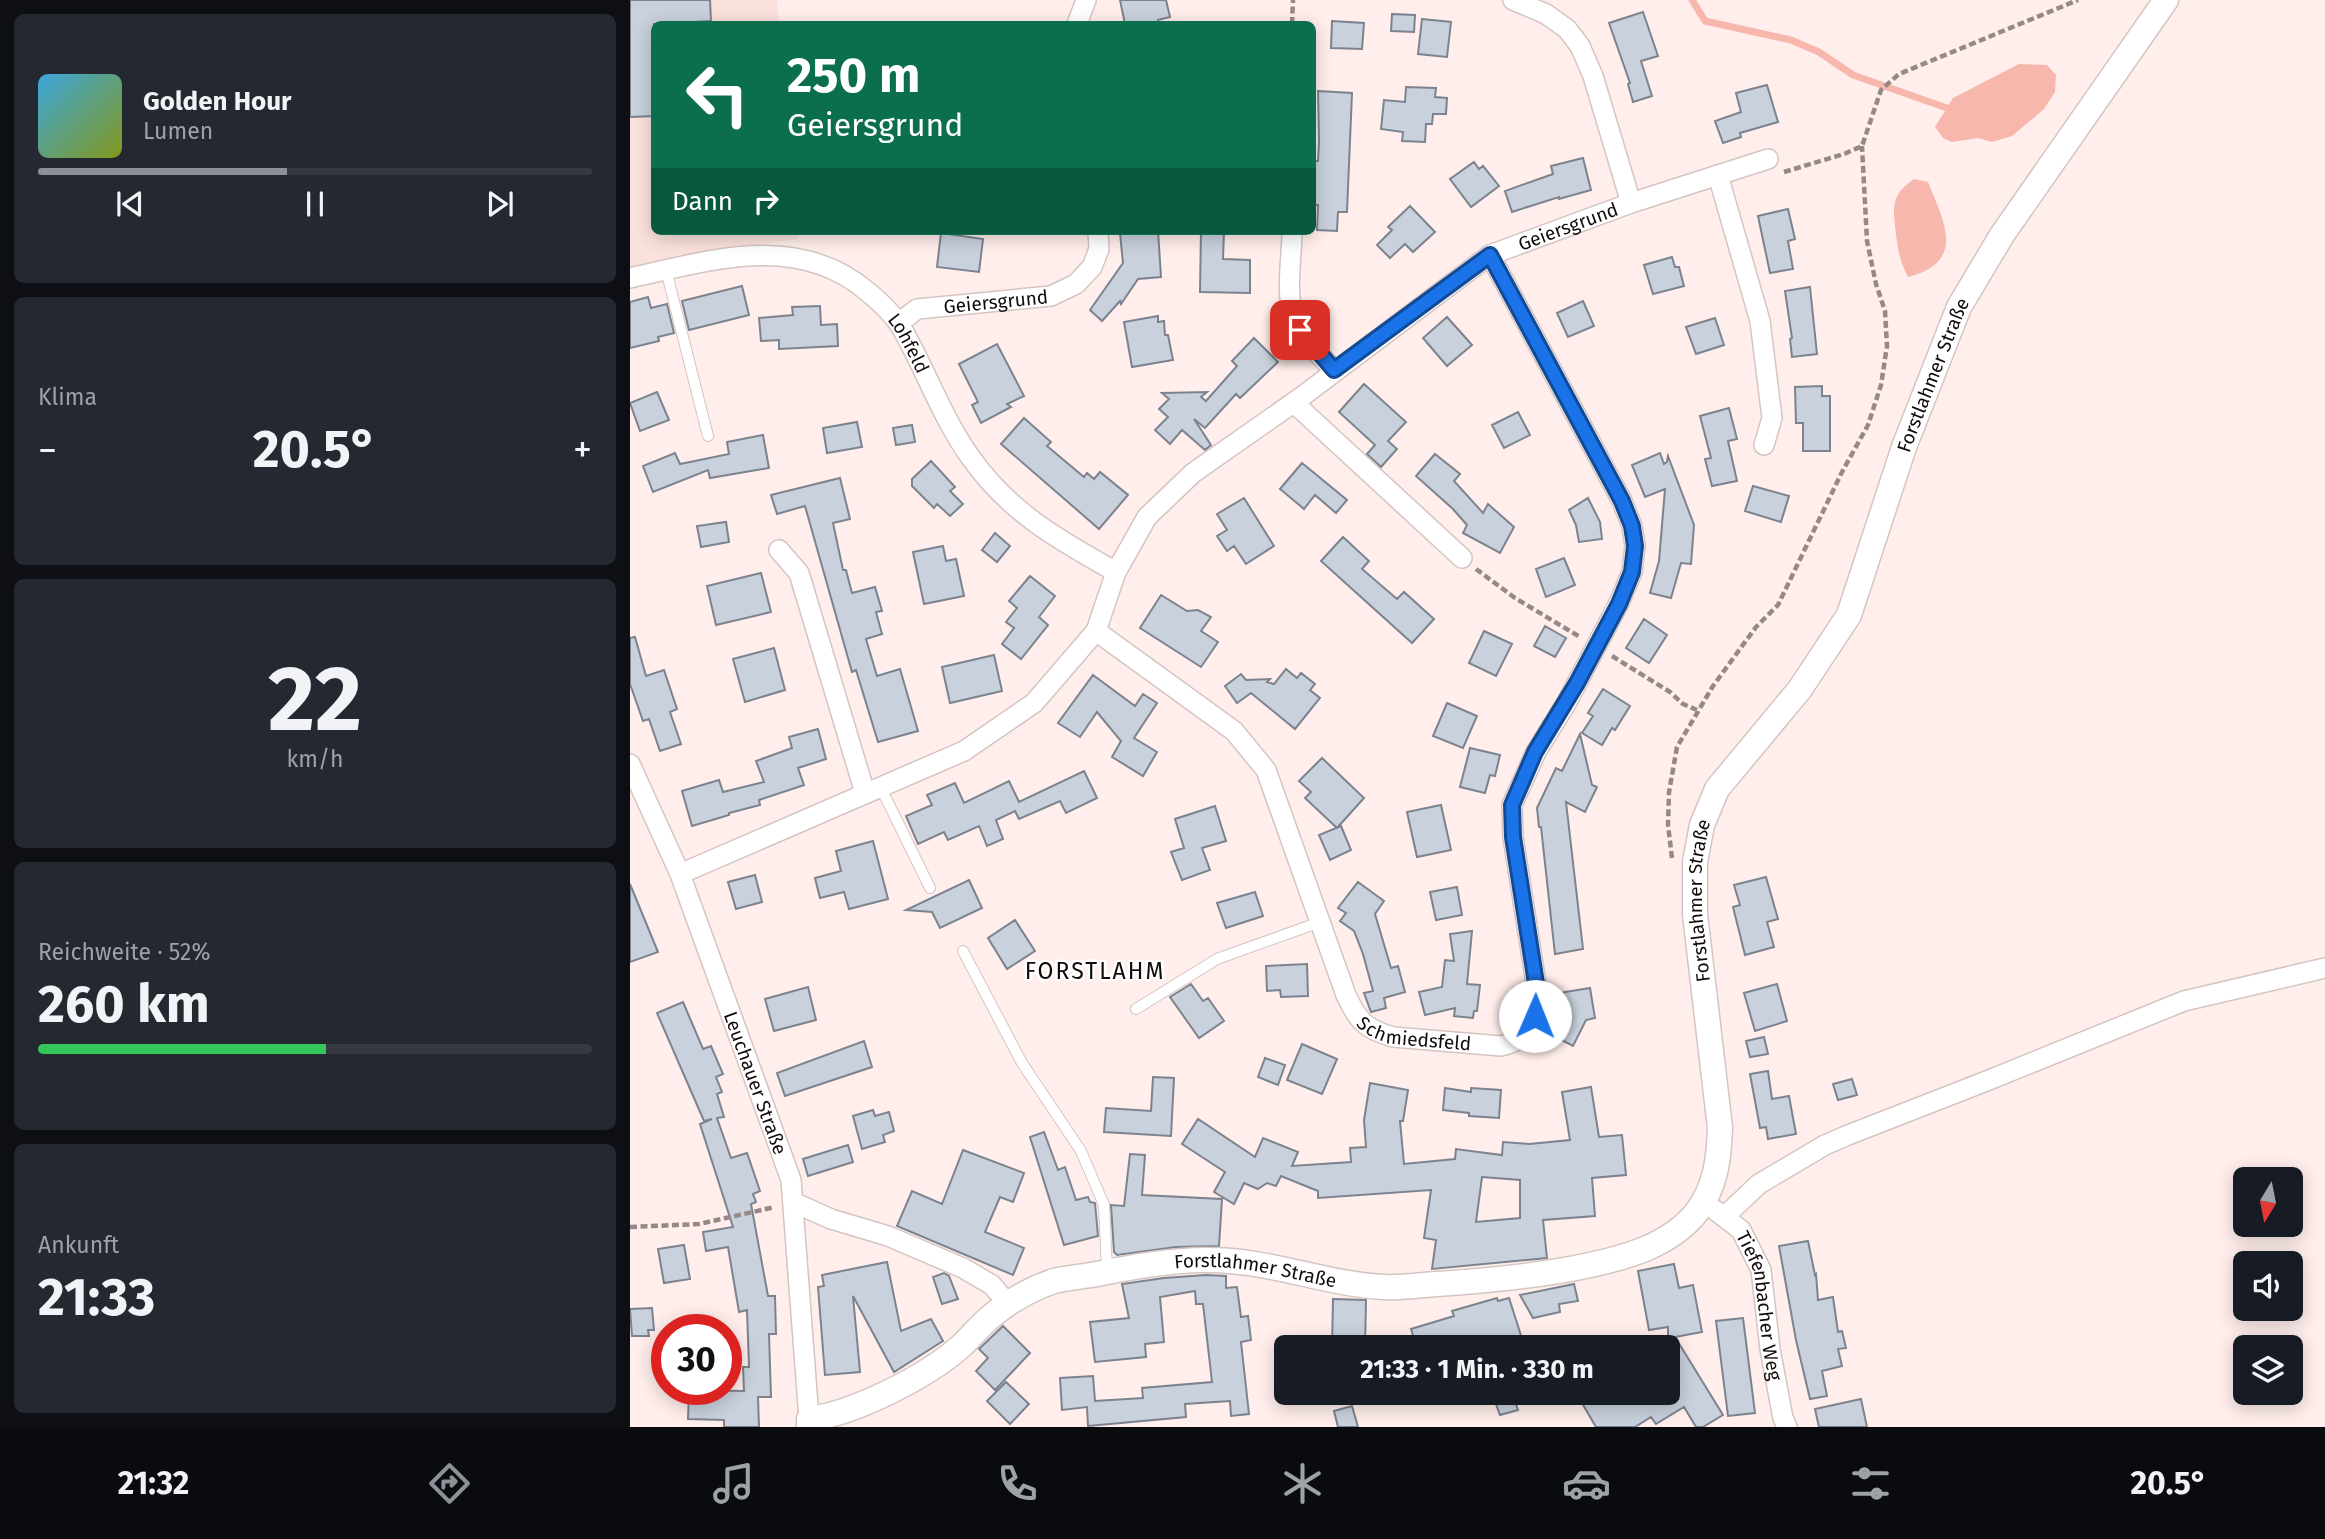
<!DOCTYPE html>
<html lang="de">
<meta charset="utf-8">
<style>
body{margin:0;font-family:"Fira Sans",sans-serif;background:#242831;color:#f1f3f6;height:100vh;display:flex;flex-direction:column;font-size:26px;white-space:nowrap}
*{box-sizing:border-box;margin:0}
p{font-size:23px;color:#9ea1a6}
.icon{flex:none;width:38px;height:38px;fill:none;stroke:currentColor;stroke-width:2;stroke-linecap:round;stroke-linejoin:round}
.map{position:relative;flex:1;overflow:hidden}
.side{display:flex;flex-direction:column;gap:14px;padding:14px;background:#0d0f14;width:630px}
.side>*{flex:none}
.banner{position:absolute;left:21px;top:21px;width:665px;height:214px;border-radius:10px;box-shadow:0 4px 18px #0003;background:#0b6e4f;color:#fff;overflow:hidden}
.needle{width:46px;rotate:190deg}
.buttons{position:absolute;left:1603px;top:1167px;display:grid;gap:14px}
.buttons a{display:grid;place-items:center;width:70px;height:70px;border-radius:10px;background:#171b24;box-shadow:0 4px 18px #0003;font-size:35px}
.speed{position:absolute;left:21px;top:1314px;display:flex;gap:14px;font-size:35px;font-weight:700;text-align:center}
.speed>*{display:grid;place-content:center;width:91px;height:91px;border-radius:50%;background:#171b24;box-shadow:0 4px 18px #0003;line-height:1}
.speed .limit{border:10px solid #d22;background:#fff;color:#111}
.pin{position:absolute;display:grid;place-items:center;width:60px;height:60px;color:#fff;margin:-30px;border-radius:14px;box-shadow:0 4px 10px #0006}
.me{position:absolute;width:77px;margin:-38px;rotate:1deg;stroke-linejoin:round;filter:drop-shadow(0 0 5px #0008)}
.turn{display:flex;align-items:center;gap:24px;height:147px;padding:0 21px;font-size:32px}
.turn .icon{width:91px;height:91px;stroke-width:2.5}
.turn b{display:block;font-size:49px;line-height:60px}
.then{display:flex;align-items:center;height:66px;padding:0 21px;background:#0003;gap:14px;font-size:26px}
.big{font-size:52px;font-weight:700;line-height:1.1}
.side .card{flex:1;display:flex;flex-direction:column;justify-content:center;gap:10px;min-width:0;padding:0 24px;border-radius:10px;background:#242831}
.side .dial{align-items:center;gap:0}
.dial b{font-size:91px;line-height:1}
.song{display:flex;align-items:center;gap:21px}
.cover{width:84px;height:84px;border-radius:10px;background:linear-gradient(135deg,hsl(200 70% 55%),hsl(70 70% 35%))}
.played{height:7px;border-radius:4px;background:linear-gradient(90deg,#8c9099 45%,#363941 45%)}
.keys{display:flex;justify-content:space-around;direction:ltr}
.heat{display:flex;justify-content:space-between;align-items:center;font-size:38px;direction:ltr}
.charge{height:10px;border-radius:5px;background:linear-gradient(90deg,#34c759 52%,#363941 0)}
.trip{position:absolute;left:644px;top:1335px;width:406px;height:70px;border-radius:10px;background:#171b24;box-shadow:0 4px 18px #0003;font-weight:700;line-height:70px;text-align:center}
.tab-bar{display:flex;height:112px;justify-content:space-around;align-items:center;background:#090b0e;color:#9ea1a6}
.tab-bar .icon{width:49px;height:49px}
.tab-bar .active{color:#8c9099}
.tab-bar b{font-size:32px;color:#f1f3f6}
main{display:flex;flex:1;min-height:0}
.map>svg:first-child{display:block}
.built{fill:#fae1dc}
.water{fill:#f8b7ad}
.lines{fill:none;stroke-linecap:round;stroke-linejoin:round}
.stream{stroke:#f8b7ad;stroke-width:7}
.building{fill:#c8d1dc;stroke:#7c838e;stroke-width:2;fill-rule:evenodd}
.service-casing{stroke:#d4c5c2;stroke-width:12}
.minor-casing{stroke:#d4c5c2;stroke-width:22}
.tertiary-casing{stroke:#d4c5c2;stroke-width:27}
.path{stroke:#958987;stroke-width:4.5;stroke-dasharray:7 3.5;stroke-linecap:butt}
.service{stroke:#fff;stroke-width:10}
.minor{stroke:#fff;stroke-width:19}
.tertiary{stroke:#fff;stroke-width:24}
.route-casing{stroke:#114b97;stroke-width:18}
.route{stroke:#1a73e8;stroke-width:12}
.labels{text-anchor:middle;dominant-baseline:central;stroke-width:5;stroke-linejoin:round;paint-order:stroke}
.street-label{font-size:19px;fill:#100b0a;stroke:#fff}
.quarter-label{font-size:23px;letter-spacing:2px;fill:#100b0a;stroke:#fff}
</style>
<main>
<section class="side">
<div class="card">
<div class="song"><i class="cover"></i><div><b>Golden Hour</b><p>Lumen</p></div></div>
<div class="played"></div>
<div class="keys"><svg class="icon" aria-label="previous" viewBox="0 0 24 24"><path d="M18 5L8 12l10 7zM5 5v14"/></svg><svg class="icon" aria-label="pause" viewBox="0 0 24 24"><path d="M8 5v14M16 5v14"/></svg><svg class="icon" aria-label="next" viewBox="0 0 24 24"><path d="M6 5l10 7-10 7zM19 5v14"/></svg></div>
</div>
<div class="card"><p>Klima</p>
<div class="heat"><a>−</a><b class="big">20.5°</b><a>+</a></div>
</div>
<div class="card dial"><b>22</b><p>km/h</p></div>
<div class="card"><p>Reichweite · 52%</p><b class="big">260 km</b><div class="charge"></div></div>
<div class="card"><p>Ankunft</p><b class="big">21:33</b></div>
</section>
<div class="map">
<svg width="1695" height="1427" viewBox="0 0 1695 1427">
<rect width="100%" height="100%" fill="#ffeeeb"/>
<path class="built" d="M0 0H147L149 24H24V231H167L168 239 119 246 0 267Z"/>
<path class="water" d="M1389 64 1417 65 1426 75 1425 92 1414 109 1382 136 1362 142 1348 138 1322 142 1313 138 1305 127 1323 98Z
M1284 179 1298 182C1314 222 1337 262 1278 277 1270 262 1268 250 1266 234 1263 209 1260 195 1284 179Z"/>
<g class="lines">
<path class="stream" d="M1062 0 1075 21 1161 40 1189 52 1223 75 1317 108"/>
</g>
<path class="building" d="M0 0H80L81 21 24 24V116L0 117Z
M490 0H536L540 17 528 20 529 24H495Z
M1013 12 1028 56 1011 61 1022 96 1003 102 998 84 1000 83 979 23Z
M762 14 785 15 784 32 761 31Z
M792 19 821 22 817 57 788 54Z
M702 21 734 23 732 49 701 48Z
M1137 85 1148 122 1110 133 1111 137 1093 143 1085 121 1111 112 1106 93Z
M776 87 806 88 805 97 817 98 816 114H803L802 124H796L795 142 772 141 773 132 751 129 754 100 775 102Z
M688 91 722 93 717 212H708L707 231 687 230 688 205H684V161H688L689 141Z
M953 158 961 190 929 199V197L882 212 875 191 923 174 921 166Z
M844 162 849 169 853 166 869 186 841 207 820 179Z
M780 206 805 232 783 252 775 244 760 258 747 245 762 230 758 227Z
M1158 209 1165 239 1158 241 1163 269 1140 273 1128 216Z
M528 231 531 277 508 279 491 304 490 301 472 321 460 310 493 263 490 233Z
M571 231H594L593 259 620 260V293L570 292Z
M311 233 353 239 349 272 307 267Z
M1042 257 1045 267H1049L1054 286 1023 294 1014 265Z
M112 286 119 315 59 330 52 301Z
M1180 287 1187 354 1162 357 1160 339 1162 338 1155 291Z
M18 297 21 308 37 304 44 333 28 337 29 341 0 348V302Z
M953 301 964 326 938 337 927 313Z
M190 306 191 325 207 324 208 346 149 349V340L131 341 129 318 163 315 162 307Z
M528 316V322L534 321 535 335H538L543 360 502 367 494 322Z
M817 317 842 345 817 366 793 338Z
M1085 318 1094 345 1066 354 1056 327Z
M624 338 648 362 610 398 606 394 575 428 564 419 581 445 575 450 552 430 540 444 525 430 538 417 529 409 539 399 532 393 577 392 571 397 576 401 607 366 602 361Z
M367 344 394 396 377 404 381 407 351 423 342 405 348 402 329 364Z
M734 384 776 422 758 441 767 449 751 467 737 454 745 445 709 412Z
M1192 386V396H1200V451H1173V423H1166L1165 387Z
M27 392 39 420 10 431 0 403Z
M1099 408 1107 439 1098 441 1107 481 1082 486 1075 459 1081 458 1070 416Z
M888 412 900 435 874 448 862 425Z
M394 418 421 442 417 446 454 477 457 473 464 479 470 472 498 495 469 529 371 444Z
M227 422 232 447 197 453 193 428Z
M282 425 285 442 266 445 263 428Z
M133 435 139 468 80 478 78 470 23 492 13 466 45 453 50 464 99 454 97 442Z
M1030 453 1034 464 1037 462 1038 456 1064 525 1061 564 1051 563 1041 598 1020 593 1029 561 1035 489 1015 497 1002 465Z
M805 454 830 474 824 481 853 513 858 504 884 527 870 553 833 533 837 525 823 509 786 476Z
M301 461 325 487 320 491 333 504 320 516 307 504 304 508 282 486V479Z
M672 463 717 500 706 513 685 495 674 509 650 489Z
M210 478 220 519 203 523 213 570H216L222 593 245 587 252 611 246 612 252 634 236 639 247 676 270 669 288 731 248 742 226 670 222 672 175 506 147 514 141 495Z
M1123 486 1159 496 1151 522 1115 511Z
M614 498 644 546 616 564 604 546 597 551 587 536 597 530 587 514Z
M958 498 970 522 972 539 949 542 946 525 939 510Z
M96 522 99 542 71 547 67 526Z
M365 533 380 546 367 562 352 550Z
M713 537 739 561 732 569 767 599 774 592 804 619 782 643 691 561Z
M313 546 316 561 326 559 334 596 294 604 283 552Z
M934 558 945 585 916 597 906 569Z
M131 573 141 612 86 625 77 586Z
M400 576 425 596 409 617 418 625 391 659 372 644 384 628 376 622 387 608 379 601Z
M531 595 557 611 568 610 581 617 571 631 588 642 571 667 510 628Z
M1014 619 1037 635 1019 663 996 648Z
M915 626 936 638 925 657 904 646Z
M854 631 882 644 866 676 839 663Z
M5 637 16 676 34 670 47 709 40 712 51 744 30 751 19 719 13 721 0 684V638Z
M144 648 155 690 115 702 103 659Z
M364 655 372 691 320 703 312 667Z
M656 669 667 678 671 673 685 684 680 690 690 698 665 729 621 693 607 703 595 686 611 674 616 680 640 679 637 682 644 684Z
M463 675 505 706 513 694 527 703 504 738 527 752 513 776 482 757 491 741 467 712 450 737 428 723Z
M973 689 1000 706 985 730 982 728 972 745 952 733 963 716 958 713Z
M817 703 847 716 833 748 803 736Z
M188 729 196 759 168 768 174 785 129 800 130 805 99 813V815L62 826 52 791 89 780 93 792 134 782 126 761 162 748 159 737Z
M950 734 962 785 967 787 955 812 936 802 953 949 925 954 911 827H909L907 808 926 768 932 771Z
M840 748 870 755 865 776 860 775 855 793 830 787Z
M692 758 734 798 707 828 675 798 681 792 669 781Z
M454 771 467 798 436 813 430 801 389 819 385 811 366 820 373 839 357 846 349 826 318 840 314 832 288 844 276 816 302 805 297 795 325 783 334 803 379 781 389 802Z
M811 805 821 850 787 857 777 812Z
M585 806 596 841 572 848 580 870 552 880 541 852 554 848 545 819Z
M711 826 721 850 700 860 689 835Z
M243 841 258 899 219 909 214 892 190 898 185 878 211 871 206 851Z
M125 875 132 902 106 909 98 882Z
M1136 877 1148 919 1137 922 1144 947 1115 955 1103 907 1110 905 1104 885Z
M339 880 352 908 310 928 302 912 276 910Z
M728 882 754 901 745 914 761 968 768 966 775 992 754 998 756 1008 741 1012 734 993 743 991 733 954 724 931 710 921 716 913 708 908Z
M0 884 28 952 0 962Z
M827 887 832 915 806 920 800 892Z
M625 892 633 916 596 928 587 903Z
M385 920 405 951 377 969 358 938Z
M842 931 837 984 850 985 847 1011H844L843 1018 824 1016 825 1008 795 1015 789 992 812 987 815 960 824 961 820 934Z
M677 964 678 996 651 997 650 990 637 991 636 966Z
M561 984 573 1001 578 998 594 1021 569 1038 540 997Z
M1147 984 1157 1021 1125 1031 1114 993Z
M178 987 186 1020 144 1031 135 999Z
M960 988 965 1018 956 1020 943 1046 924 1036 934 1018 929 993Z
M53 1002 73 1049 81 1046 93 1074 86 1077 92 1092 87 1094 94 1117 87 1118 101 1158 117 1153 130 1191 123 1194 126 1202 121 1204 138 1296H145L146 1334H139L141 1397H128L129 1427H94V1420L58 1419 59 1390 114 1391 113 1367H119L117 1310 109 1312 98 1247 76 1251 73 1232 103 1227 70 1124 82 1119 74 1121 27 1013Z
M1134 1037 1138 1054 1120 1057 1116 1041Z
M234 1041 242 1067 155 1096 147 1073Z
M672 1044 707 1059 692 1094 657 1080Z
M635 1058 655 1065 648 1085 628 1077Z
M1138 1071 1142 1099 1159 1096 1166 1134 1138 1139 1136 1127 1130 1128 1120 1074Z
M523 1077 544 1078 541 1136 474 1132 476 1108 521 1111Z
M1222 1079 1227 1095 1208 1100 1203 1084Z
M740 1083 778 1090 773 1121H770L774 1164 825 1159 826 1149 872 1155 873 1142 899 1144 940 1140 932 1092 961 1087 969 1137 992 1135 996 1175 962 1178 965 1216 913 1220 917 1258 802 1269 806 1240 794 1238 801 1190 688 1198V1191L651 1176 646 1186 637 1183 628 1189 614 1183 604 1204 584 1192 595 1172 552 1144 568 1119 625 1157 633 1138 668 1152 662 1166 721 1162 720 1148 736 1147 734 1120ZM852 1177 890 1180V1218L846 1222Z
M815 1088 841 1092V1088L871 1090 869 1118 839 1116V1113L813 1110Z
M243 1110 245 1116 259 1112 264 1131 253 1135 255 1142 232 1149 223 1116Z
M414 1132 428 1170 435 1167 446 1200 458 1197 460 1202 465 1203 468 1236 434 1245 400 1137Z
M218 1145 223 1162 178 1176 173 1159Z
M333 1150 394 1173 383 1202 370 1197 355 1232 394 1248 383 1275 267 1226 282 1191 312 1204Z
M500 1154 515 1155 512 1195 592 1199 589 1246 546 1247 487 1255 484 1252 481 1205 494 1206Z
M1178 1241 1185 1275 1186 1274 1188 1300 1203 1297 1208 1332 1212 1331 1216 1348 1208 1349 1212 1366 1192 1371 1197 1396 1180 1399 1166 1340 1149 1246Z
M54 1245 60 1279 34 1283 28 1249Z
M257 1262 271 1331 301 1319 313 1341 264 1372 223 1296 230 1372 195 1375 188 1287 194 1286 192 1275Z
M1044 1264 1049 1288 1063 1285 1072 1332 1045 1337 1093 1415 1073 1427H1066L1054 1407 1026 1424 1021 1417 1005 1427H966L952 1403 969 1393H1038V1327L1019 1330 1008 1271Z
M314 1273 319 1276 328 1299 312 1304 303 1277Z
M576 1275 596 1276V1288L607 1287 611 1317 618 1316 621 1340 611 1342 619 1414 601 1416 600 1401 555 1404 556 1417 458 1426 457 1407 432 1410 430 1378 463 1376 465 1401 513 1398 512 1388 582 1382 573 1304H566L565 1291 530 1297 534 1342 515 1344 516 1357 465 1362 460 1322 499 1318 492 1284 534 1278Z
M944 1284 948 1301 929 1304 930 1312 903 1318 890 1295Z
M867 1298 868 1301 879 1298 895 1348H787L781 1329 824 1316 822 1311Z
M703 1299 736 1300 735 1348H702Z
M22 1308 24 1330H18L19 1336H2L0 1309Z
M1113 1318 1125 1413 1098 1416 1086 1321Z
M373 1326 400 1353 365 1390 346 1371 358 1358 349 1349Z
M376 1382 399 1404 380 1424 357 1401Z
M862 1393H882L888 1410 870 1415Z
M1231 1399 1237 1427H1189L1185 1409Z
M722 1406 728 1427H708L704 1411Z"/>
<g class="lines">
<g class="service-casing">
<path id="service" d="M36 270 78 436
M250 786 300 888
M333 951 392 1063 451 1151 474 1205 477 1271
M506 1009 587 959 690 922"/>
</g>
<g class="minor-casing">
<g id="minor">
<path d="M883 0 916 14 937 29 950 46 963 76 1001 203"/>
<path d="M447 24 456 0"/>
<path d="M1088 175 1130 321 1142 418 1134 445"/>
<path d="M662 231C662 258 655 292 664 319 671 339 690 355 704 370"/>
<path id="s1" d="M0 278C81 260 168 232 238 292 250 302 263 314 271 327 296 370 312 418 341 458 380 513 429 540 486 572"/>
<path id="s2" d="M269 323 287 309 421 296 446 284 462 267 469 249 468 231"/>
<path d="M664 403 832 558"/>
<path d="M149 550 169 573 235 793"/>
<path id="s3" d="M466 631 604 731 636 770 716 995C728 1021 735 1029 763 1037L871 1046C901 1039 904 1025 908 996L883 837 882 805 906 752 937 702 989 603 1002 572 1005 546 1002 526 992 501 860 255"/>
<path id="s4" d="M0 764 50 874 161 1180 179 1419"/>
<path id="s5" d="M50 874 334 751 404 703 466 631 486 572 517 517 563 473 670 398 860 255 1001 203 1138 159"/>
<path d="M163 1202 201 1219 258 1236 333 1268 362 1285 378 1304"/>
<path id="s6" d="M1085 1210 1111 1230 1131 1270 1140 1349 1153 1418 1157 1427"/>
<path d="M1094 1217 1129 1184 1195 1145 1218 1135 1354 1082 1554 1001 1695 968"/>
</g>
</g>
<g class="tertiary-casing">
<g id="tertiary">
<path id="s7" d="M179 1427V1419C223 1414 296 1377 330 1347 339 1339 347 1329 356 1321 374 1304 400 1289 424 1281 436 1278 449 1277 461 1275 498 1268 538 1260 576 1260 637 1259 694 1284 754 1287 771 1288 789 1285 807 1284 869 1280 958 1272 1015 1249 1034 1241 1053 1229 1066 1213 1086 1187 1089 1158 1090 1128L1065 914V862L1072 825 1087 789 1170 689 1219 615 1274 447 1329 307 1372 235 1536 0"/>
</g>
</g>
<path class="path" d="M662 24 663 0
M1154 172 1214 154 1232 146 1251 90 1269 74 1448 0
M846 569 885 598 950 637
M982 656 1040 692 1053 704 1067 710
M1042 858 1038 825 1039 792 1047 747 1083 686 1126 627 1148 605 1212 472 1238 425 1251 385 1257 346 1255 311 1246 284 1237 241 1232 146
M0 1227 69 1224 145 1207"/>
<use href="#service" class="service"/>
<use href="#minor" class="minor"/>
<use href="#tertiary" class="tertiary"/>
</g>
<g class="lines">
<g class="route-casing">
<path id="route" d="M670 330 704 370 860 255 992 501 1002 526 1005 546 1002 572 989 604 947 683 905 752 882 805 883 837 908 996 905 1016"/>
</g>
<use href="#route" class="route"/>
</g>
<g class="labels">
<g class="street-label">
<text stroke="none"><textPath href="#s5" startOffset="1130">Geiersgrund</textPath></text>
<text stroke="none"><textPath href="#s2" startOffset="102">Geiersgrund</textPath></text>
<text stroke="none"><textPath href="#s1" startOffset="315">Lohfeld</textPath></text>
<text stroke="none"><textPath href="#s7" startOffset="1862">Forstlahmer Straße</textPath></text>
<text stroke="none"><textPath href="#s7" startOffset="1274">Forstlahmer Straße</textPath></text>
<text stroke="none"><textPath href="#s3" startOffset="546">Schmiedsfeld</textPath></text>
<text stroke="none"><textPath href="#s4" startOffset="343">Leuchauer Straße</textPath></text>
<text stroke="none"><textPath href="#s7" startOffset="497">Forstlahmer Straße</textPath></text>
<text stroke="none"><textPath href="#s6" startOffset="112">Tiefenbacher Weg</textPath></text>
</g>
<g class="quarter-label">
<text x="465" y="971">FORSTLAHM</text>
</g>
</g>
</svg>
<div class="buttons">
<a><svg class="needle" viewBox="-14 -14 28 28"><path d="M0-13l5 13h-10z" fill="#e53935"/><path d="M0 13l5-13h-10z" fill="#9ea1a6"/></svg></a>
<a><svg class="icon" aria-label="sound" viewBox="0 0 24 24"><path d="M4 9h4l5-4v14l-5-4H4zM17 9q2 3 0 6"/></svg></a>
<a><svg class="icon" aria-label="layers" viewBox="0 0 24 24"><path d="M12 4l9 5-9 5-9-5zM3 14l9 5 9-5"/></svg></a>
</div>
<div class="speed"><div class="limit">30</div></div>
<div class="pin" style="left:670px;top:330px;background:#d93025"><svg class="icon" aria-label="arrive" viewBox="0 0 24 24"><path d="M6 21V4h12l-3 4 3 4H6"/></svg></div>
<svg class="me" style="left:905px;top:1016px" viewBox="-20 -20 40 40"><circle r="19" fill="#fff"/><path d="M0-13L10 11 0 6-10 11z" fill="#1a73e8"/></svg>
<div class="trip">21:33 · 1 Min. · 330 m</div>
<div class="banner">
<div class="turn"><svg class="icon" aria-label="left" viewBox="0 0 24 24"><path d="M17 20v-9H6M10 6l-5 5 5 5"/></svg><div><b>250 m</b>Geiersgrund</div></div>
<div class="then">Dann<svg class="icon" aria-label="right" viewBox="0 0 24 24"><path d="M7 20v-9h11M14 6l5 5-5 5"/></svg></div>
</div>
</div>
</main>
<nav class="tab-bar">
<b>21:32</b>
<svg class="icon active" aria-label="directions" viewBox="0 0 24 24"><path d="M12 3l9 9-9 9-9-9zM9 14v-3h6M13 9l2 2-2 2"/></svg>
<svg class="icon" aria-label="music" viewBox="0 0 24 24"><path d="M9 18V5l10-2v13"/><circle cx="6" cy="18" r="3"/><circle cx="16" cy="16" r="3"/></svg>
<svg class="icon" aria-label="phone" viewBox="0 0 24 24"><path d="M5 4h4l2 5-3 2q2 4 5 5l2-3 5 2v4C11 20 4 13 5 4z"/></svg>
<svg class="icon" aria-label="climate" viewBox="0 0 24 24"><path d="M12 3v18M4 7l16 10M4 17L20 7"/></svg>
<svg class="icon" aria-label="car" viewBox="0 0 24 24"><path d="M5 17H2v-5l4-1 3-4h7l3 4 3 1v5h-3M9 17h6M6 11h13"/><circle cx="7" cy="17" r="2"/><circle cx="17" cy="17" r="2"/></svg>
<svg class="icon" aria-label="filters" viewBox="0 0 24 24"><path d="M4 7h16M4 17h16"/><circle cx="9" cy="7" r="2"/><circle cx="15" cy="17" r="2"/></svg>
<b>20.5°</b>
</nav>
